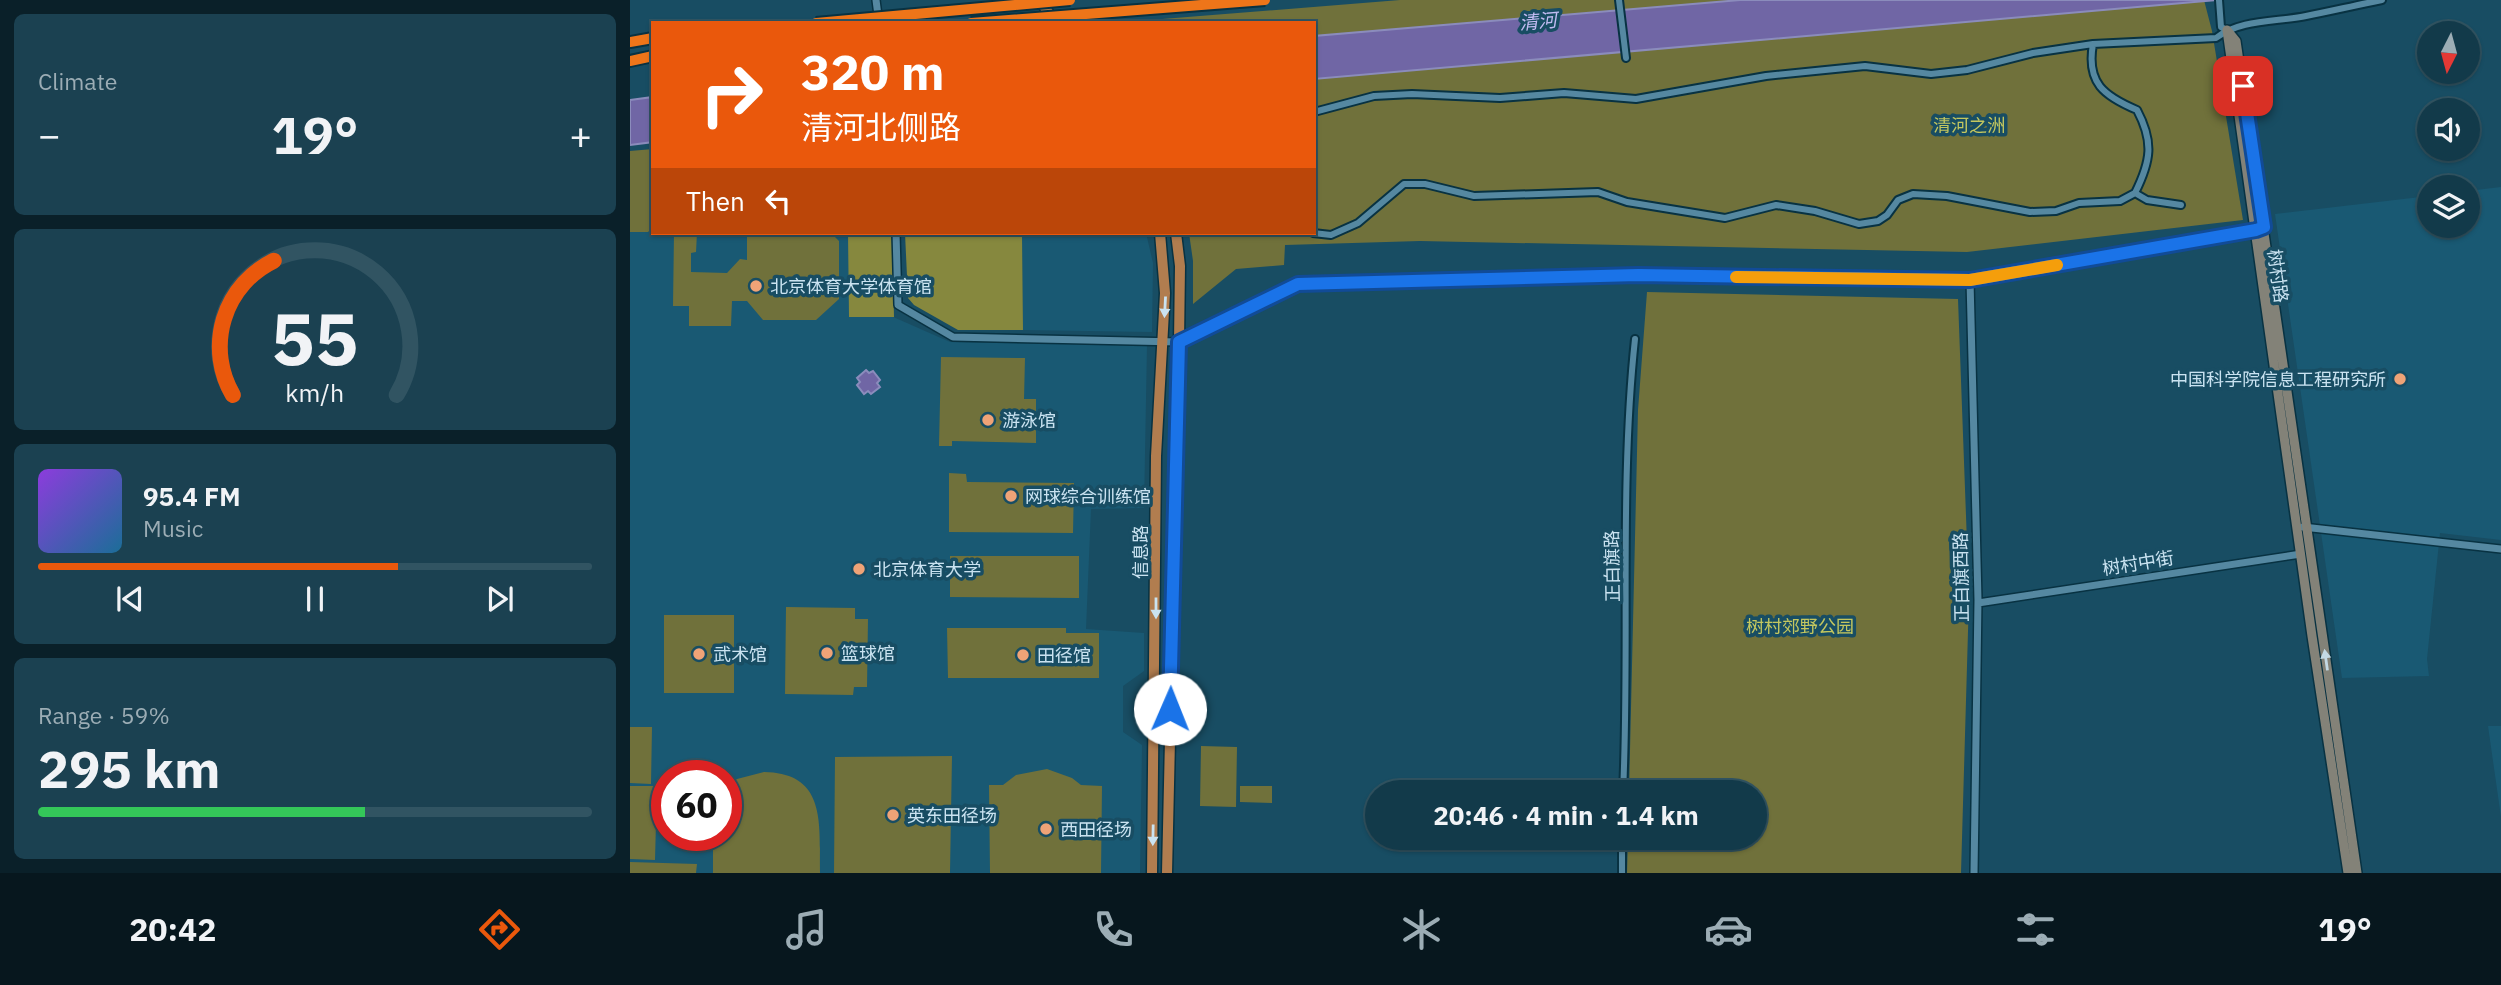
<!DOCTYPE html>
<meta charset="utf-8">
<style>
body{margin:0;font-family:"IBM Plex Sans","Noto Sans SC",sans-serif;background:#1b4151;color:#f1f3f6;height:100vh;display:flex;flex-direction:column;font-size:26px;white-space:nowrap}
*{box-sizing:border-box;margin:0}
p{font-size:23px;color:#9cadb5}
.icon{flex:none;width:38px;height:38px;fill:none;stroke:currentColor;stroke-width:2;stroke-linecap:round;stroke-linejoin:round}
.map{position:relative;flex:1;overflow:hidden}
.sheet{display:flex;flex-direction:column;gap:14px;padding:14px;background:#0a2029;width:630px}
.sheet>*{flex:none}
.top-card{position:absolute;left:21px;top:21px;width:665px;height:214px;border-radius:0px;box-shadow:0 2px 5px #0004,0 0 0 2px #315462;background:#ea580c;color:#fff;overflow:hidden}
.needle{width:46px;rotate:186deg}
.controls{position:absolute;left:1787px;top:21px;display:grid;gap:14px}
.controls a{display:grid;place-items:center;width:63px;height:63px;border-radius:50%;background:#123a4a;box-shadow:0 2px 5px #0004,0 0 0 2px #315462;font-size:35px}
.speed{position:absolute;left:21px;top:760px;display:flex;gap:14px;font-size:35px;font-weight:700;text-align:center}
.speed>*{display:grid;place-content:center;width:91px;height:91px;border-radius:50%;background:#123a4a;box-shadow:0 2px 5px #0004,0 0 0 2px #315462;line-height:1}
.speed .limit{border:10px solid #d22;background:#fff;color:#111}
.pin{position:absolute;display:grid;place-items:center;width:60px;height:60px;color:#fff;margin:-30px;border-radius:14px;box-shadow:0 4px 10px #0006}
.me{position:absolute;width:77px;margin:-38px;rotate:1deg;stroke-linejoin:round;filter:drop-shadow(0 0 5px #0008)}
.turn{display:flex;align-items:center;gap:24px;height:147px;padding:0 35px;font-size:32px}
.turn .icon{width:91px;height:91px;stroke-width:2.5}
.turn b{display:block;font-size:49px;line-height:60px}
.then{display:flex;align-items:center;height:66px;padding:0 35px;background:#0003;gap:14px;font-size:26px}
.big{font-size:52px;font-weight:700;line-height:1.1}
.sheet .tile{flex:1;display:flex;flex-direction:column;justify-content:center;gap:10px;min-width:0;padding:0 24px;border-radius:10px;background:#1b4151}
.sheet .dial{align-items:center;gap:0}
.dial svg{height:182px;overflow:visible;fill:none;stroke:#315462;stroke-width:7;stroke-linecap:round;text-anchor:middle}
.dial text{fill:#f1f3f6;stroke:none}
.song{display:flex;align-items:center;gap:21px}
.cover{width:84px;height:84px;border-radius:10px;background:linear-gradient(135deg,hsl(270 70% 55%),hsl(200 70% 35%))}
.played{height:7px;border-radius:4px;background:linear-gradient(90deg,#ea580c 65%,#315462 65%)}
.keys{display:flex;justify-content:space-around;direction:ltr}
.heat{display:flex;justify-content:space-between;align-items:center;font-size:38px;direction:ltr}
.charge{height:10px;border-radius:5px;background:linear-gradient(90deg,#34c759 59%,#315462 0)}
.trip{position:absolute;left:735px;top:780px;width:402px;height:70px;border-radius:35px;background:#123a4a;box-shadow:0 2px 5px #0004,0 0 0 2px #315462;font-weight:700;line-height:70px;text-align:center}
.menu{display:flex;height:112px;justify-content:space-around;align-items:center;background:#07171e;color:#9cadb5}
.menu .icon{width:49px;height:49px}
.menu .on{color:#ea580c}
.menu b{font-size:32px;color:#f1f3f6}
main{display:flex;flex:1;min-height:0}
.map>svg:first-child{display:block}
.built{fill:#195973;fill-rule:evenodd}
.green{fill:#70713b}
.forest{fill:#86883e}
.water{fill:#7066a5;stroke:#8b8cbc;stroke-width:2}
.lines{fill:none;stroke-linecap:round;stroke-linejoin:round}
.minor-casing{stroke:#083242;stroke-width:10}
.tertiary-casing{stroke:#083242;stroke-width:10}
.secondary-casing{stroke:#083242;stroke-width:12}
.primary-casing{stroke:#083242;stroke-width:13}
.motorway-casing{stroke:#083242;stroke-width:14}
.minor{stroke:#5588a1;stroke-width:6}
.tertiary{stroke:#5588a1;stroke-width:7}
.secondary{stroke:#838278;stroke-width:9}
.primary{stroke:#b17d4f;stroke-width:10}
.motorway{stroke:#ee7519;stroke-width:10}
.motorway-bridge-casing{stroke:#083242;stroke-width:14;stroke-linecap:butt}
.motorway-bridge{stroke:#ee7519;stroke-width:10}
.oneway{fill:#cae3f1}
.oneway2{fill:#c3d9e5}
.route-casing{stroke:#114b97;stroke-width:18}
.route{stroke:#1a73e8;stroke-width:12}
.slow{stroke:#f59e0b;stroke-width:12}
.poi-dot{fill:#efa377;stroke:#184d63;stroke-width:2.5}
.labels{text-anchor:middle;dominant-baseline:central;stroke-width:7;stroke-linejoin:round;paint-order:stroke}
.park-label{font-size:18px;fill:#c4c75f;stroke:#184d63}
.street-label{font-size:18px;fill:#cae3f1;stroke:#184d63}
.poi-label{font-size:18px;fill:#cae3f1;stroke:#184d63;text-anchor:start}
.water-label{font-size:19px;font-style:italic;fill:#c2bbf2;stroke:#184d63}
</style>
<main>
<section class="sheet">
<div class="tile"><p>Climate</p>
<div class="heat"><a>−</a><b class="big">19°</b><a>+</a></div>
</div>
<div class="tile dial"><svg viewBox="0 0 100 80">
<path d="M14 69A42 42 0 1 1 86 69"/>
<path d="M14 69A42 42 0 0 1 32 10" stroke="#ea580c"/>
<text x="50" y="56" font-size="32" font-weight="700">55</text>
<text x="50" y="72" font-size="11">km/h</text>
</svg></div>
<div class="tile">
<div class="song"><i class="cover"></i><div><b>95.4 FM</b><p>Music</p></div></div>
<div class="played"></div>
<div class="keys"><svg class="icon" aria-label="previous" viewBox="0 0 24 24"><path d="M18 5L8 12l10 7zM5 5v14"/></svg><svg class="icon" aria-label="pause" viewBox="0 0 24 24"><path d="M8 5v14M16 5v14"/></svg><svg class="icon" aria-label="next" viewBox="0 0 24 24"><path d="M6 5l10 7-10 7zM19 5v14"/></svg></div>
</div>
<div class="tile"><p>Range · 59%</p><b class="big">295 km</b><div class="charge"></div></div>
</section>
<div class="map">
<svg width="1871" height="873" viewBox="0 0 1871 873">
<rect width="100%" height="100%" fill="#184d63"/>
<path class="built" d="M1871 187V540L1810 533 1797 659 1799 676 1712 678 1645 214 1799 196V226H1838V191Z
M23 228V233H259L261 316 320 342 517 345 514 508 461 509 456 629 514 633V671L493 686V732L512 745 510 873H0V232H18ZM37 775H96V835H37Z
M392 233H516L523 263 522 332 393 330Z
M1858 726H1871V817Z"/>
<path class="green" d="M770 0H1574L1582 31 1613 220 1337 252 790 241 655 245 654 265 606 269 563 304V261L559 233H684V23H482Z
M23 149V228L18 232H0V151Z
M44 233H67L66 252 61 253V272L97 273 110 259 117 260V233H201L209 241V299L186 320H133L117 301H102L101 326H59V306H43Z
M1017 292 1328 299 1339 597 1331 873H997L998 838H1125V793H999L1008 410Z
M311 357 395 358 394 399H406V443L322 441V446H309Z
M319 473 336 474 337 482 444 483 443 533 319 532Z
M320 556H449V598L320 597Z
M156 607 225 608V619H238L237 687H224L223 695 155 694Z
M34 615H104V693H34Z
M317 628H436V633H469V678H318Z
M0 727H22L21 784 0 783Z
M571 746 607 747 606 807 570 806Z
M322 756 320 873H204L205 757Z
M417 769 442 778 451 785 472 786 471 873H360L359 785H373L386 775Z
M134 772C198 773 189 826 190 873H83V835H96V786L107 779Z
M0 786H27L25 860 0 859Z
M610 786H642V803L610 802Z
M0 862 67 864 66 873H0Z"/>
<path class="forest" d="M218 233H262L264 317H219Z
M275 233H392L393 330H328L284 305 278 298Z"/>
<path class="water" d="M1110 0H1587L684 79V36Z
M23 97V142L0 145V100Z
M236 370 239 373 243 371 250 380 247 383 250 387 241 394 238 391 234 394 227 385 230 382 227 378Z"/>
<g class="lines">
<g class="minor-casing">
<path id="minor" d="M989 0 996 58
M1589 0 1591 27 1597 30
M1463 44C1456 83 1474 96 1507 110 1524 142 1521 161 1505 193L1517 200 1551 205
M684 112 744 96 782 94 870 98 934 93 1006 99 1136 76 1235 66 1301 74 1337 70 1403 53 1463 44 1586 38C1610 19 1647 22 1676 16 1701 11 1727 5 1752 0
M683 233 701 235 728 223 774 184H795L844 196 968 192 997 202 1095 218 1146 205 1185 211 1229 224 1248 221 1257 215 1268 200 1283 194 1317 196 1400 212 1426 211 1449 203 1490 201 1505 193
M993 793C1000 641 989 489 1005 339
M992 873V838"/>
</g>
<g class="tertiary-casing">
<path id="tertiary" d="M246 0 249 23
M266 233 268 305 323 337 549 342 668 284 1008 275 1340 280 1628 229
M1340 280 1348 600 1344 873
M1673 527 1871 549
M1348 603 1671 554"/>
</g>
<g class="secondary-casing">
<path id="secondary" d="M1597 30 1606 41 1727 873
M1597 30 1682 636 1718 873"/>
</g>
<g class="primary-casing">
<path id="primary" d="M410 0 425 23
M522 873 526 456 535 293 530 233
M537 873 549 342 550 266 546 233"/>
</g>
<g class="motorway-casing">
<path id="motorway" d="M0 42 23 38
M0 61 23 56"/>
</g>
<use href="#minor" class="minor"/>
<use href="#tertiary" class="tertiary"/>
<use href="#secondary" class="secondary"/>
<use href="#primary" class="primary"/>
<use href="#motorway" class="motorway"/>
<g class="motorway-bridge-casing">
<path id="motorway-bridge" d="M186 23 440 0
M341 23 635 0"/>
</g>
<use href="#motorway-bridge" class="motorway-bridge"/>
</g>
<defs><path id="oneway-solid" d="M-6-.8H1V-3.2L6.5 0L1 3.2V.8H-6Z" transform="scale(1.75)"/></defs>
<g class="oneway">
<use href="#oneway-solid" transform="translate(535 307) rotate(93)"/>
<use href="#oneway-solid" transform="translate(526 608) rotate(90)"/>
<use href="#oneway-solid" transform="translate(523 835) rotate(91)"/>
</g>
<use class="oneway2" href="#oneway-solid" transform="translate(1696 660) rotate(-98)"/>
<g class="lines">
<g class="route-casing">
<path id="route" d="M540 709 549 342 668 284 1008 275 1340 280 1626 230 1634 227 1613 86"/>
</g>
<use href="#route" class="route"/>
<path class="slow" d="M1106 277 1340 280 1427 265"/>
</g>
<g class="poi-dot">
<circle cx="126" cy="286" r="7"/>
<circle cx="1770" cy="379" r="7"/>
<circle cx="358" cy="420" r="7"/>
<circle cx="381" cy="496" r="7"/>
<circle cx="229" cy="569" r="7"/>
<circle cx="197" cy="653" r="7"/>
<circle cx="69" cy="654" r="7"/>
<circle cx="393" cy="655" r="7"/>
<circle cx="263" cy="815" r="7"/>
<circle cx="416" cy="829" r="7"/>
</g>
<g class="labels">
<g class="park-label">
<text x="1339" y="125">清河之洲</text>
<text x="1170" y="626">树村郊野公园</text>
</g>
<g class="street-label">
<text transform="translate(1648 276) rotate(82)">树村路</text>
<text transform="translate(510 552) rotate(-90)">信息路</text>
<text transform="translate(1508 563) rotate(-9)">树村中街</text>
<text transform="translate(982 566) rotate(-91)">正白旗路</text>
<text transform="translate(1331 577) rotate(-91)">正白旗西路</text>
</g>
<g class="poi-label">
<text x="140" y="286">北京体育大学体育馆</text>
<text x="1756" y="379" text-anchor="end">中国科学院信息工程研究所</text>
<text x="372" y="420">游泳馆</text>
<text x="395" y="496">网球综合训练馆</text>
<text x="243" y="569">北京体育大学</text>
<text x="211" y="653">篮球馆</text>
<text x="83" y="654">武术馆</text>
<text x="407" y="655">田径馆</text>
<text x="277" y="815">英东田径场</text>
<text x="430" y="829">西田径场</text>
</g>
<g class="water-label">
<text transform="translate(908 21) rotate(-5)">清河</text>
</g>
</g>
</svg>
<div class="controls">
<a><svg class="needle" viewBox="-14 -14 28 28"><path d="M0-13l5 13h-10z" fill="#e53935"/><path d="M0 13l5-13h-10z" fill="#9cadb5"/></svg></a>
<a><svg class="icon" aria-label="sound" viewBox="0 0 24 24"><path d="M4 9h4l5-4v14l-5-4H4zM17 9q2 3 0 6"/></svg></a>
<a><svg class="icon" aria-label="layers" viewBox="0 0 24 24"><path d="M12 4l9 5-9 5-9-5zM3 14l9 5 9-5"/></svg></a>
</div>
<div class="speed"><div class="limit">60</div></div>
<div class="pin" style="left:1613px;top:86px;background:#d93025"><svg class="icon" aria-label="arrive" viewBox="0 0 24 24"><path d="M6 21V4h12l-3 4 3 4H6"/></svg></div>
<svg class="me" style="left:540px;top:709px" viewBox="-20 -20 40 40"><circle r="19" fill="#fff"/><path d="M0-13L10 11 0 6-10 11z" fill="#1a73e8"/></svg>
<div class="trip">20:46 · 4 min · 1.4 km</div>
<div class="top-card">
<div class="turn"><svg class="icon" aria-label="right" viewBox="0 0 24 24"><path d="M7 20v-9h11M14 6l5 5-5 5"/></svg><div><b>320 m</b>清河北侧路</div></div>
<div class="then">Then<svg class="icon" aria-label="left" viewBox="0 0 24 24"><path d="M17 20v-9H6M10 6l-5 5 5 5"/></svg></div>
</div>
</div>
</main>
<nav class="menu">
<b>20:42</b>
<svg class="icon on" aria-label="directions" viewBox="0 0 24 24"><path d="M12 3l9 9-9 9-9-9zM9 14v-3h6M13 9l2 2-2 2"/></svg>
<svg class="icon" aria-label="music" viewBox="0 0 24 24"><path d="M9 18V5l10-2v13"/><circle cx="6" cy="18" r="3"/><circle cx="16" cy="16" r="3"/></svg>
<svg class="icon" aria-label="phone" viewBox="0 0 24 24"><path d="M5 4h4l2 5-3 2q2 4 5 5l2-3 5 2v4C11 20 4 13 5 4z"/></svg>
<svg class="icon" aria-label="climate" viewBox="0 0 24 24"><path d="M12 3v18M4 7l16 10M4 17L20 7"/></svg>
<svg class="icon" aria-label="car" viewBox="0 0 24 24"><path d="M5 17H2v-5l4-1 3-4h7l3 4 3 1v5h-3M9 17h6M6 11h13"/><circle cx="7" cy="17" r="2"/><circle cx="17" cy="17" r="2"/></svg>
<svg class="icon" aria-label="filters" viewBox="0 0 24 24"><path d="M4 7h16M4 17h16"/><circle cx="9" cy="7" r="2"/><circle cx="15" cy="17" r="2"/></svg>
<b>19°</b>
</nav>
